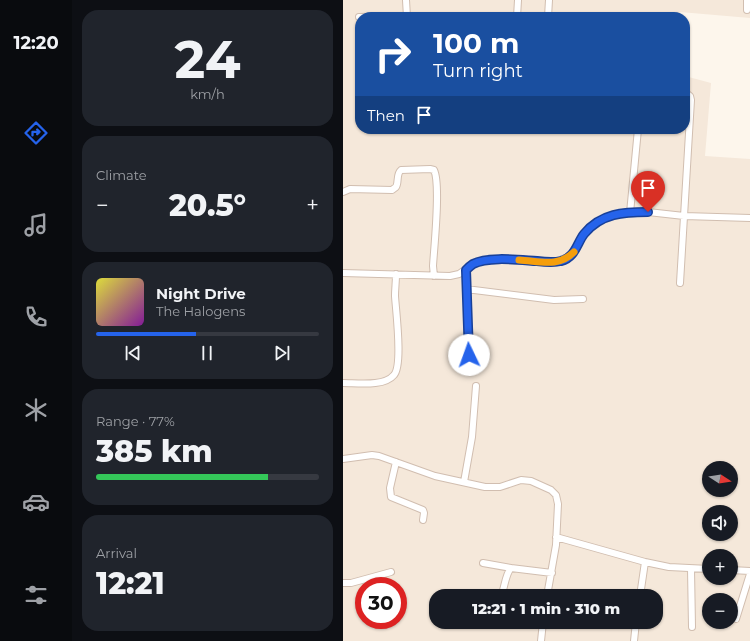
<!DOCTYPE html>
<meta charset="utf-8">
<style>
body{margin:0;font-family:Montserrat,sans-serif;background:#20242c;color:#f1f3f6;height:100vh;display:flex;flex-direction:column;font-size:15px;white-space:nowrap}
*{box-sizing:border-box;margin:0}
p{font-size:13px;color:#9ea1a6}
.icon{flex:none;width:22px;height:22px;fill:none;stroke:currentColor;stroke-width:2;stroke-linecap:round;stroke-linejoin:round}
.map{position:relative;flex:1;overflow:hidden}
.sheet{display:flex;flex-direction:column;gap:10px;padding:10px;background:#0d0f14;width:271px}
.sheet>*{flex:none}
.top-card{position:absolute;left:12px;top:12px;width:335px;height:122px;border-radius:16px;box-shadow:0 1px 3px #0004;background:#1a4fa0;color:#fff;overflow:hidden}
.needle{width:26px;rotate:102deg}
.fabs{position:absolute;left:359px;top:461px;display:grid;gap:8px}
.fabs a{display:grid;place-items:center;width:36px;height:36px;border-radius:50%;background:#171b24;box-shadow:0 1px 3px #0004;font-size:20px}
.speed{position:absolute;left:12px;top:577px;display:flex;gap:8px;font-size:20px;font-weight:700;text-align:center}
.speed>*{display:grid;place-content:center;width:52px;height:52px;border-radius:50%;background:#171b24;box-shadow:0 1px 3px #0004;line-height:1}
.speed .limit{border:6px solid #d22;background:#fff;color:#111}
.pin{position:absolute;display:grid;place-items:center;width:34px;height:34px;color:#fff;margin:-41px -17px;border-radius:50% 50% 50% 0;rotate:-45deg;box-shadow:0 0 4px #0007}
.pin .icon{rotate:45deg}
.me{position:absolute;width:44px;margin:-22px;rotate:357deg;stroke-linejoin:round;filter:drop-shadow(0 0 3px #0008)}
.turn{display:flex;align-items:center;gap:14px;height:84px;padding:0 12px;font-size:18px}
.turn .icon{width:52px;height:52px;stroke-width:2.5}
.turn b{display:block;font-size:28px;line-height:34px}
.then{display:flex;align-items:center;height:38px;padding:0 12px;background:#0003;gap:8px;font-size:15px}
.big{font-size:30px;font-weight:800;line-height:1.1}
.sheet .card{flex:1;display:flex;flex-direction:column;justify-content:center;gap:6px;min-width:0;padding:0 14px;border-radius:16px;background:#20242c}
.sheet .dial{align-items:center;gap:0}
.dial b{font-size:52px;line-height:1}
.song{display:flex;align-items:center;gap:12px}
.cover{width:48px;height:48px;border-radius:6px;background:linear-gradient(135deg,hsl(60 70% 55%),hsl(290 70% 35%))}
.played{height:4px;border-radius:2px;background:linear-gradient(90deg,#2563eb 45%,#363941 45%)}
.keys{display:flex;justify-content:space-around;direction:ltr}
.heat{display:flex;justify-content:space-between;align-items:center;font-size:22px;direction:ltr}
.charge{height:6px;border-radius:3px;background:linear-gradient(90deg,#34c759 77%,#363941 0)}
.trip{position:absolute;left:86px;top:589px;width:234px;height:40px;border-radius:16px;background:#171b24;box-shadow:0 1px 3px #0004;font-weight:800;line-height:40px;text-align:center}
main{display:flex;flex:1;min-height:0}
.dock{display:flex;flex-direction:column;width:72px;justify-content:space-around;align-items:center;background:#090b0e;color:#9ea1a6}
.dock .icon{width:28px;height:28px}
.dock .selected{color:#2563eb}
.dock b{font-size:18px;color:#f1f3f6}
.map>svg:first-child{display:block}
.residential{fill:#f5e8da;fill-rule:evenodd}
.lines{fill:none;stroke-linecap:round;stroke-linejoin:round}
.minor-casing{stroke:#d1beb0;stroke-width:8}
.minor{stroke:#fff;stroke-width:6}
.route-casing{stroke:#184099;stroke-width:10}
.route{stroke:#2563eb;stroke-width:7}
.slow{stroke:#f59e0b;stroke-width:7}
</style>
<main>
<nav class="dock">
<b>12:20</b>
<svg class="icon selected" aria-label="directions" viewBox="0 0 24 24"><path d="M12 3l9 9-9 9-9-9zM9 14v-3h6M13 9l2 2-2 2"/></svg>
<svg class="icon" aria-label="music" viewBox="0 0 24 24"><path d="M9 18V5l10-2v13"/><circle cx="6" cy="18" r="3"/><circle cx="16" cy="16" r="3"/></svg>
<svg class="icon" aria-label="phone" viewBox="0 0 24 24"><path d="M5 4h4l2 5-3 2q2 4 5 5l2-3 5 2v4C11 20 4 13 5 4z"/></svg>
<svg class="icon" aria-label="climate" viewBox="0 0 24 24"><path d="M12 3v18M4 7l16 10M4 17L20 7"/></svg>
<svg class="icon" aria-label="car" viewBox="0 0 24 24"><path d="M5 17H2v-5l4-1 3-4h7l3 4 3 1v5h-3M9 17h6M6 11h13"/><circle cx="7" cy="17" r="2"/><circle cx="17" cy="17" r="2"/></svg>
<svg class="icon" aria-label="filters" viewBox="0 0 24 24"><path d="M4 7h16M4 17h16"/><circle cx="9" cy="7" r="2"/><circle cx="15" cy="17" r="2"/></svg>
</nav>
<section class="sheet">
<div class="card dial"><b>24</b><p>km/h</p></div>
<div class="card"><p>Climate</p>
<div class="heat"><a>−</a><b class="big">20.5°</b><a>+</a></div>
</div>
<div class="card">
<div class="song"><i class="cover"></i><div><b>Night Drive</b><p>The Halogens</p></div></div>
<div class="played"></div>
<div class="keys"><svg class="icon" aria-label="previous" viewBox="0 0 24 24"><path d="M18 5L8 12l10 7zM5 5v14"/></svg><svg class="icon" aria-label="pause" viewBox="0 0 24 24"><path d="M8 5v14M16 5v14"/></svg><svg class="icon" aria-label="next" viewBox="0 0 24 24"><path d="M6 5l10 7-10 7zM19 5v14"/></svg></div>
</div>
<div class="card"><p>Range · 77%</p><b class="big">385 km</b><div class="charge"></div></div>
<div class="card"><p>Arrival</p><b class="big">12:21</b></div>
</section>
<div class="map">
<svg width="407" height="641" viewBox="0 0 407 641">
<rect width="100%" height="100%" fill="#fdf6ec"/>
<path class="residential" d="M0 0H407V18L337 12 336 17H17V129H342V76L368 83 362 156 407 159V641H0ZM366 468H388V490H366ZM366 512H388V534H366ZM366 556H388V578H366ZM21 586H55V620H21ZM93 596H313V622H93ZM366 600H388V622H366Z"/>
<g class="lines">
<g class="minor-casing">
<path id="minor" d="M63 0 64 17
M404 10V0
M16 17 64 16
M174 17 175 0
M205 17 206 0
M0 192 7 189 49 190 53 187C56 182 53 174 58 170L87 169 91 170C98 184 91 248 90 266L91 276
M287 213 295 129
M123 270 126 355
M0 273 107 276 116 274 130 264 140 261 164 259 210 263 219 261 231 252 241 234 252 223 269 215 305 212 341 216 407 218
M337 283 348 100 347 96 342 92
M123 289 211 300 240 299
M0 383C14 383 41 387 51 375 60 365 53 312 52 296 52 289 53 282 53 274
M0 459 29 455 36 456 92 476 142 487H157L178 480 188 481 208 490 213 495 215 504 213 545 204 596
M53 462 47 488 48 497 80 510 81 513 80 520
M121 482 129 437 133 386
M213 537 302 562 326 567 366 569
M140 563 168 568
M348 569 349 627
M388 570 407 571
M0 583H8L48 572
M158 596C162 587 162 575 168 568L209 573
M297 596 302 562
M393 619 407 574
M198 641 200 622
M291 641 293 622"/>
</g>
<use href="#minor" class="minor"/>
</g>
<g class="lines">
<g class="route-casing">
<path id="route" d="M126 355 123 270C125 268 127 266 130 264 145 256 177 260 194 261 202 262 210 263 218 261 232 258 234 243 241 234 258 213 281 212 305 212"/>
</g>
<use href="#route" class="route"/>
<path class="slow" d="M176 260C197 261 215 268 231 252"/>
</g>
</svg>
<div class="fabs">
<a><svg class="needle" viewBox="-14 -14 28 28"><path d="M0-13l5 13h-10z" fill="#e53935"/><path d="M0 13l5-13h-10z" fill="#9ea1a6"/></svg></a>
<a><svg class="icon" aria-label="sound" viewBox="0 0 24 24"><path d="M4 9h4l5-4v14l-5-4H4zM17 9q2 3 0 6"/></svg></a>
<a>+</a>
<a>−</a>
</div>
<div class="speed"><div class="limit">30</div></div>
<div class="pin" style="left:305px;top:212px;background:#d93025"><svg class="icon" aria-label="arrive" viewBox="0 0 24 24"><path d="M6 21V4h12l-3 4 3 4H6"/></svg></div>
<svg class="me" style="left:126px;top:355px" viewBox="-20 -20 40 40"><circle r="19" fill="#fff"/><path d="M0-13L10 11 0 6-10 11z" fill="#2563eb"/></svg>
<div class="trip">12:21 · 1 min · 310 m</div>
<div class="top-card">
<div class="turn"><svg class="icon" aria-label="right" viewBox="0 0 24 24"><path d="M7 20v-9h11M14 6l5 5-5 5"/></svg><div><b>100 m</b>Turn right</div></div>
<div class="then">Then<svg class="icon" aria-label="arrive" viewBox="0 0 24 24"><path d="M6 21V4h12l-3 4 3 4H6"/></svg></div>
</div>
</div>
</main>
